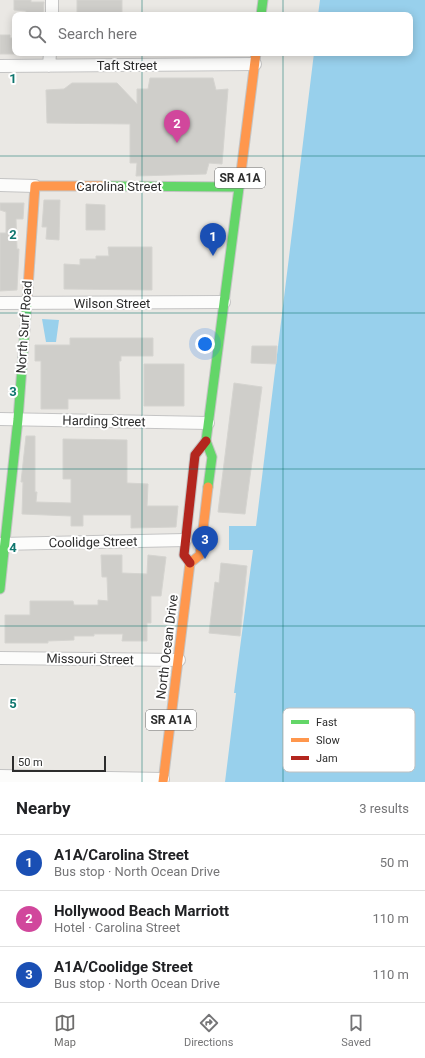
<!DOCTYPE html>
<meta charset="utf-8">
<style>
:root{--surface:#fff;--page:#f6f6f6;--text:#202124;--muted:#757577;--line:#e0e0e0;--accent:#6f6e6d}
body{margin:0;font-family:Roboto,sans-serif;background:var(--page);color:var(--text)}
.scale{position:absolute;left:12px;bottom:10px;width:94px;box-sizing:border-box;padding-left:4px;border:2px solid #2d2d2d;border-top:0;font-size:11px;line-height:14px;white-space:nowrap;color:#2d2d2d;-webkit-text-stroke:3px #fff;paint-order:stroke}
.you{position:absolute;left:205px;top:344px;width:14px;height:14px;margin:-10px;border:3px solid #fff;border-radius:50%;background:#1a73e8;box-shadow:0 0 0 6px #1a73e833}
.badge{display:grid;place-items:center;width:26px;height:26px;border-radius:50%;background:var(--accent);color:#fff;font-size:13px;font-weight:700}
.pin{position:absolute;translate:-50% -33px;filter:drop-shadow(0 1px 2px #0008)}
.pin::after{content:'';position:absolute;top:21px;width:14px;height:12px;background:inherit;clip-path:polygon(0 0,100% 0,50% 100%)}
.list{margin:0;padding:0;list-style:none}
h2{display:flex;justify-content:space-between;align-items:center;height:52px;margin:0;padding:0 16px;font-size:17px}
h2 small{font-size:13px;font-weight:400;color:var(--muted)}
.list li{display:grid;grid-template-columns:26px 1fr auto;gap:12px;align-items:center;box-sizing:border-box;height:56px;padding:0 16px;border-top:1px solid var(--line)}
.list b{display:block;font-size:15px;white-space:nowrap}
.list p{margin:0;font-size:13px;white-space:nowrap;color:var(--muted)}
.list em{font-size:13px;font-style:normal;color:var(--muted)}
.icon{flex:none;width:22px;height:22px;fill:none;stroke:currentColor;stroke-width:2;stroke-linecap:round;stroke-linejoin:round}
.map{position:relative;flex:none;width:425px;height:782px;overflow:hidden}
.search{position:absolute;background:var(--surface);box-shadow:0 2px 10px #0003;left:12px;right:12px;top:12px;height:44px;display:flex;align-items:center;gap:10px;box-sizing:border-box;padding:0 14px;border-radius:8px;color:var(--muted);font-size:15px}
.sheet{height:220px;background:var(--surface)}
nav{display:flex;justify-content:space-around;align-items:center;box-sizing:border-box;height:56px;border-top:1px solid var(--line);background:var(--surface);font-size:11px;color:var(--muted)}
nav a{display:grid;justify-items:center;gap:2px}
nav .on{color:var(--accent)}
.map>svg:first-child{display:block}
.water{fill:#98d0ec}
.building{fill:#cfceca;stroke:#d5d4d0}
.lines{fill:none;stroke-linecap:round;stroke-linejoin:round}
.street-casing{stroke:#c4c4c4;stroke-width:14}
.fast-casing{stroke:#c4c4c4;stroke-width:11}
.slow-casing{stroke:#c4c4c4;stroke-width:11}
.jam-casing{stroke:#c4c4c4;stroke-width:11}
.street{stroke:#fcfcfb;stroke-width:12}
.fast{stroke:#63d668;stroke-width:9}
.slow{stroke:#ff974d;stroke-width:9}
.jam{stroke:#b3261e;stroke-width:9}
.grid{fill:none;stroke:#0f766e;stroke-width:1;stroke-opacity:0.55}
.labels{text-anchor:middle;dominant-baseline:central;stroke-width:4;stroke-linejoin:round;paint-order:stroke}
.shield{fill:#fff;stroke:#6c6c6c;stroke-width:1}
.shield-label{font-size:12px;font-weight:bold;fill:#2d2d2d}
.street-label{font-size:13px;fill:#2d2d2d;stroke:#fff}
.key{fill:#fff;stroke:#c0c0c0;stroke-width:1}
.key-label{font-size:11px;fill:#2d2d2d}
.grid-label{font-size:13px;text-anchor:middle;font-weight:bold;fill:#0f766e;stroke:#fff;stroke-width:4;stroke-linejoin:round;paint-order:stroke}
</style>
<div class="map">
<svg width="425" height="782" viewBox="0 0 425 782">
<rect width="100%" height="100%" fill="#eae8e4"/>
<!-- water -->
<path class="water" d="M 320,0 L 425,0 L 425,782 L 225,782 L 236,693 L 234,693 L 253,550 L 229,550 L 229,526 L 256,526 L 314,53 L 410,53 L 410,15 L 318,15 Z
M 42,319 L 59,320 L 56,342 L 46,342 Z"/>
<!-- building -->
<path class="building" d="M 14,0 L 31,0 L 31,2 L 44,2 L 43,15 L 26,15 L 26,11 L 14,10 Z
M 77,0 L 122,0 L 122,15 L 77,15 Z
M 0,35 L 10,35 L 10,38 L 15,38 L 15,54 L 0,54 Z
M 150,78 L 213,78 L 216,90 L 228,89 L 222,164 L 209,163 L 206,174 L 136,176 L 137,163 L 130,163 L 130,124 L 47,123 L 46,90 L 64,89 L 72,83 L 117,83 L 137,104 L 137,89 L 148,89 Z
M 44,200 L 60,200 L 59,240 L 46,239 L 47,227 L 42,227 Z
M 0,203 L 24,203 L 23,219 L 16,219 L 17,249 L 19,249 L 17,290 L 0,291 L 0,233 L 6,233 L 6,212 L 0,210 Z
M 86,204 L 105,205 L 105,230 L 86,230 Z
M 108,247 L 152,247 L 152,290 L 64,289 L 64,264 L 80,265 L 80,259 L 96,259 L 96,256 L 109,256 Z
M 70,338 L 153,338 L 153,356 L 121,356 L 121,361 L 119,361 L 120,399 L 68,399 L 68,409 L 41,409 L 41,361 L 35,361 L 35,345 L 70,345 Z
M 252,346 L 277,346 L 276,364 L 251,363 Z
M 144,364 L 184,364 L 184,406 L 144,406 Z
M 234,383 L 262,387 L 245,514 L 218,512 Z
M 26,436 L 35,436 L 35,492 L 37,492 L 36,502 L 71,503 L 71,479 L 63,479 L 63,439 L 127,440 L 127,483 L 148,484 L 147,506 L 178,506 L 176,527 L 131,528 L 131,515 L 83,515 L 83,526 L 71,526 L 71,516 L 22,514 L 23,482 L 21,482 Z
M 101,555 L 122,555 L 122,573 L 147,574 L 148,555 L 166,557 L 161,596 L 151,596 L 151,623 L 147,623 L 147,641 L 122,641 L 123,634 L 94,634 L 94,636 L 74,636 L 74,640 L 48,641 L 48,643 L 5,643 L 5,615 L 30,615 L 30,601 L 73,601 L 74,605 L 98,605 L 98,600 L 108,601 L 107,577 L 102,577 Z
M 221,563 L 247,566 L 240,636 L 209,633 L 215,582 L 219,583 Z"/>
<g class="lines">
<!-- street casing -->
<g class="street-casing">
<path id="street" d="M 52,15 L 52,0
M 0,66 L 255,64
M 49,66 L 50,53
M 0,185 L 35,186
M 0,303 L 224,302
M 0,419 L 208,423
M 0,544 L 185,540
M 0,658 L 179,660
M 0,776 L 163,779"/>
</g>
<!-- fast casing -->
<g class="fast-casing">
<path id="fast" d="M 261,15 L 263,0
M 103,186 L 239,187
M 208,487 L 212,457 L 206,441 L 240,180
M 0,589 L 18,419 L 27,302"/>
</g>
<!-- slow casing -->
<g class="slow-casing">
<path id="slow" d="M 240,180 L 256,53
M 27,302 L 35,186 L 103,186
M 163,782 L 190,563 L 200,555 L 208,487"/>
</g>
<!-- jam casing -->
<g class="jam-casing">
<path id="jam" d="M 190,563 L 184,555 L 195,455 L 206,441"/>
</g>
<!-- street -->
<use href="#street" class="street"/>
<!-- fast -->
<use href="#fast" class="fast"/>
<!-- slow -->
<use href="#slow" class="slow"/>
<!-- jam -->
<use href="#jam" class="jam"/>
</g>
<!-- grid -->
<path class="grid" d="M 142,0 L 142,15M 283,0 L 283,15M 142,53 L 142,782M 283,53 L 283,782M 0,156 L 425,156M 0,313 L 425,313M 0,469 L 425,469M 0,626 L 425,626"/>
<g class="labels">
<!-- shield labels -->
<g class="shield">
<rect x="215" y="168" width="50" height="20" rx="3"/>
<rect x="146" y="710" width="50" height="20" rx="3"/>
</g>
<g class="shield-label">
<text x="240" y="178">SR A1A</text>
<text x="171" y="720">SR A1A</text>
</g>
<!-- street labels -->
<g class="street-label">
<text x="127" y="65">Taft Street</text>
<text x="119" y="186">Carolina Street</text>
<text x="112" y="303">Wilson Street</text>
<text transform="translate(24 327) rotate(-86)">North Surf Road</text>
<text transform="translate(104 421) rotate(1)">Harding Street</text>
<text transform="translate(93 542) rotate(-1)">Coolidge Street</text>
<text transform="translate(167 647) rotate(-83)">North Ocean Drive</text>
<text transform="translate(90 659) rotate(1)">Missouri Street</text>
</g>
</g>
<!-- legend -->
<rect x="283" y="708" width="132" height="64" rx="6" class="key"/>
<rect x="291" y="720" width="18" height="4" fill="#63d668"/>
<rect x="291" y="738" width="18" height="4" fill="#ff974d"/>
<rect x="291" y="756" width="18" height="4" fill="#b3261e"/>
<g class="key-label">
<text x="316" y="726">Fast</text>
<text x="316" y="744">Slow</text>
<text x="316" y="762">Jam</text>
</g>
<g class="grid-label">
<text x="13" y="83">1</text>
<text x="13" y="239">2</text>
<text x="13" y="396">3</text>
<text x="13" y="552">4</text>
<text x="13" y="708">5</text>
</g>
</svg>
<div class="scale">50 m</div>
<div class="you"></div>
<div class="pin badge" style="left:213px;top:256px;background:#1a4fb4">1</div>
<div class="pin badge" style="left:177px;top:143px;background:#d1479c">2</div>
<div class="pin badge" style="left:205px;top:559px;background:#1a4fb4">3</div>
<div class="search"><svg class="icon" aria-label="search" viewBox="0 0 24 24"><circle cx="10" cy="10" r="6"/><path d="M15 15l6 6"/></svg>Search here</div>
</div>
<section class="sheet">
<h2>Nearby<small>3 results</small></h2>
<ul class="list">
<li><span class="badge" style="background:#1a4fb4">1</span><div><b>A1A/Carolina Street</b><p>Bus stop · North Ocean Drive</p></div><em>50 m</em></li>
<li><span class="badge" style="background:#d1479c">2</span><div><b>Hollywood Beach Marriott</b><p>Hotel · Carolina Street</p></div><em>110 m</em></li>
<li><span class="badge" style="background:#1a4fb4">3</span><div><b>A1A/Coolidge Street</b><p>Bus stop · North Ocean Drive</p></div><em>110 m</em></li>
</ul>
</section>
<nav>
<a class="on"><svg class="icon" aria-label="map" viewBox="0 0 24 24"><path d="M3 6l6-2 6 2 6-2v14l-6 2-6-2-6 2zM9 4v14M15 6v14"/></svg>Map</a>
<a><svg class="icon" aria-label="directions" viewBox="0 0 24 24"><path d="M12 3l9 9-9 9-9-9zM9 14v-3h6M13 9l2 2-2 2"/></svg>Directions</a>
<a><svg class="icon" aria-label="saved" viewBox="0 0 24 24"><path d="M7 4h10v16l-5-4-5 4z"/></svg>Saved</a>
</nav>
